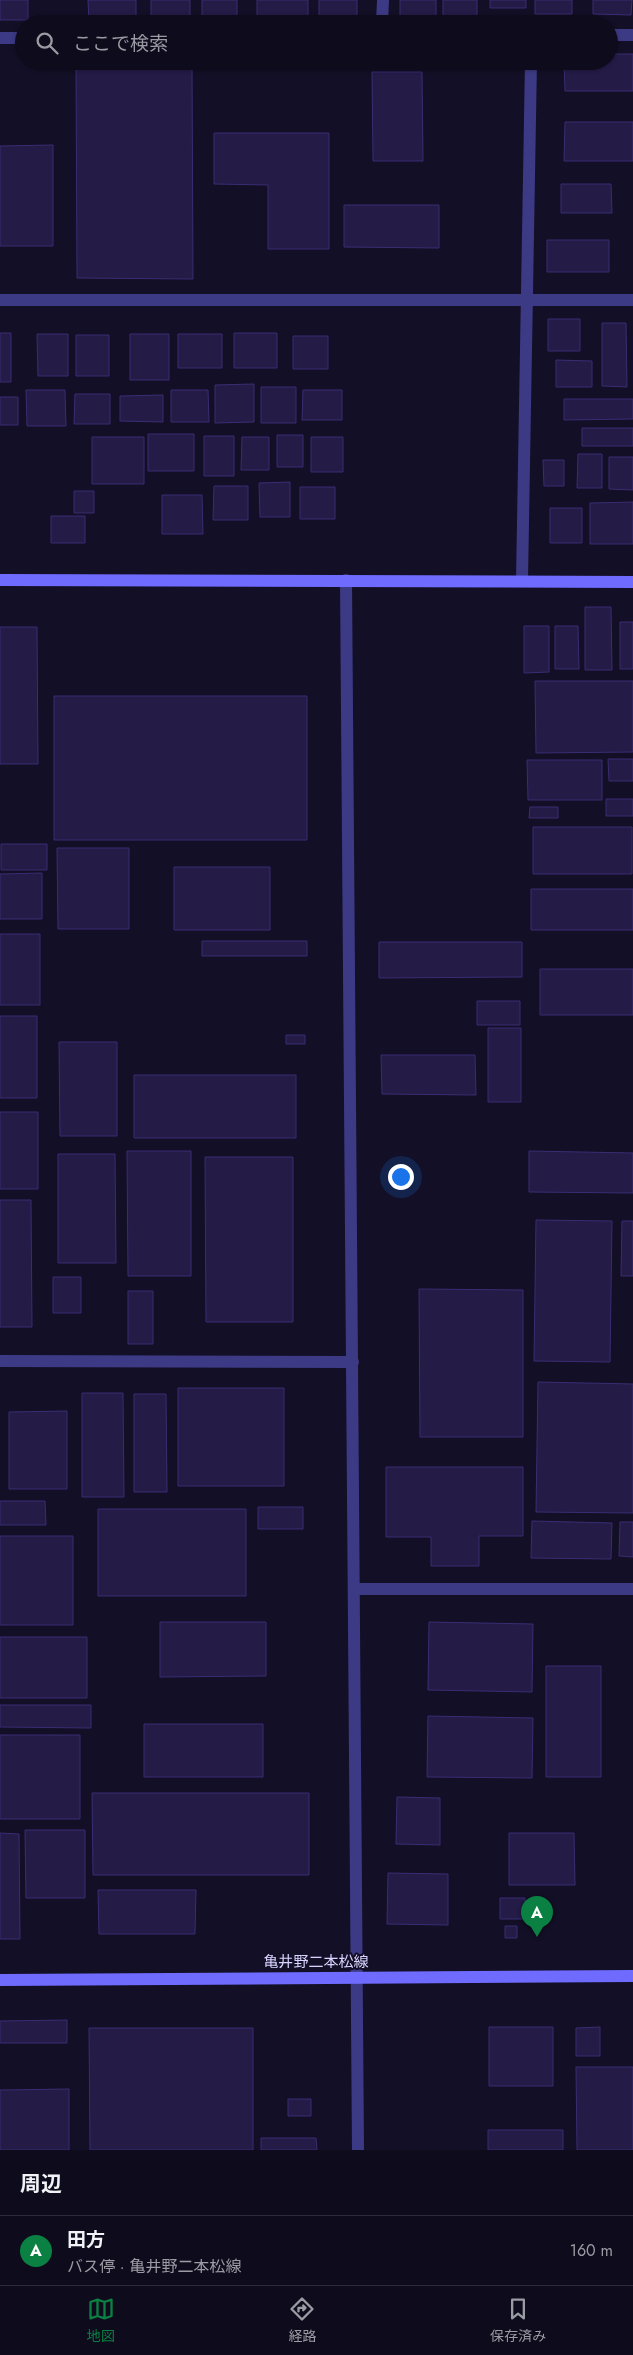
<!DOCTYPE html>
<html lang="ja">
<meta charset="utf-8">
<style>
:root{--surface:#0e0b1c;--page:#1c1929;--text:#f1f3f6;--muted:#9b9ba3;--line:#2e2b3b;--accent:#0b8043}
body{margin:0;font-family:Jost,"Noto Sans JP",sans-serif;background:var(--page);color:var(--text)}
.you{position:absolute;left:400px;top:1176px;width:18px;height:18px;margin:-12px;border:4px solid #fff;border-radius:50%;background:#1a73e8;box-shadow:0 0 0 8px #1a73e833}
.badge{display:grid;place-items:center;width:32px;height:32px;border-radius:50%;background:var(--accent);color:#fff;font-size:16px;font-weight:700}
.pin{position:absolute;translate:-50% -41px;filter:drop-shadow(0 1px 2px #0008)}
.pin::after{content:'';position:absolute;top:26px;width:18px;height:15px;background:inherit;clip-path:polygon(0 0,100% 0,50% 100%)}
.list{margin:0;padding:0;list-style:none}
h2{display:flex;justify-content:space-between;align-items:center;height:65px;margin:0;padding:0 20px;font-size:21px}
h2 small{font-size:16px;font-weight:400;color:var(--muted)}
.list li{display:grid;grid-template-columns:32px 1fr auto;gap:15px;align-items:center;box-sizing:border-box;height:70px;padding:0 20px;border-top:1px solid var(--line)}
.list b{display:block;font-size:19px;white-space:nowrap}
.list p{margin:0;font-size:16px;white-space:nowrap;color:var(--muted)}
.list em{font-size:16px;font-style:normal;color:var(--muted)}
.icon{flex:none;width:28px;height:28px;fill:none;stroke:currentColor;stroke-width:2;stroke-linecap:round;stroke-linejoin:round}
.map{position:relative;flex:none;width:633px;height:2150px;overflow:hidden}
.search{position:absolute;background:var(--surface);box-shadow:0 1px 4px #0004;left:15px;right:15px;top:15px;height:55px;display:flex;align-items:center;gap:12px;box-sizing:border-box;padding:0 18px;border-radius:28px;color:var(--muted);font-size:19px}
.sheet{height:135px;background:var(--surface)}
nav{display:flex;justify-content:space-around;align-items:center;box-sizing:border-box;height:70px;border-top:1px solid var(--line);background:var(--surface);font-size:14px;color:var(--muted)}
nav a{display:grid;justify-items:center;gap:2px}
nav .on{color:var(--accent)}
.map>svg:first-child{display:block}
.building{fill:#241b47;stroke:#3b2d73}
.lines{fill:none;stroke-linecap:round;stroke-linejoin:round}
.street{stroke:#3d3a85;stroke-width:12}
.secondary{stroke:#6f6bff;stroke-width:12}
.labels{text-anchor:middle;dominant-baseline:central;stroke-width:4;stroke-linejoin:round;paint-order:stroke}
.street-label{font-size:15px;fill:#d9d4ff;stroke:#130f26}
</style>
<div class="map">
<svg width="633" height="2150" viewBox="0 0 633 2150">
<rect width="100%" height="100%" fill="#130f26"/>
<!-- building -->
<path class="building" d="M 0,0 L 28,0 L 28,20 L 0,20 Z
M 88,0 L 136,0 L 136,21 L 89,21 Z
M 151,0 L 190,0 L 190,24 L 151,24 Z
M 202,0 L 237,0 L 237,19 L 202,18 Z
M 257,0 L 308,0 L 308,22 L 257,22 Z
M 319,0 L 357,0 L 357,16 L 319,16 Z
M 400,0 L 436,0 L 436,20 L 400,20 Z
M 443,0 L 477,0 L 477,17 L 443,17 Z
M 490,0 L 526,0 L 526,8 L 490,8 Z
M 535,0 L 572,0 L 572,14 L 535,14 Z
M 593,0 L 632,0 L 631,15 L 593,14 Z
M 609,54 L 633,54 L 633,91 L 565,91 L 564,61 L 609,61 Z
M 76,64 L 192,64 L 193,279 L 77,278 Z
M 372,72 L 422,72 L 423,161 L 373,161 Z
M 565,122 L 633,122 L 633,161 L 564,161 Z
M 214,133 L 329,133 L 329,249 L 268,249 L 268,185 L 214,184 Z
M 53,145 L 53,246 L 0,246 L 0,146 Z
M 561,184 L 611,184 L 612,213 L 561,213 Z
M 344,205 L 439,205 L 439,248 L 344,247 Z
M 547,240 L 609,240 L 609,272 L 547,272 Z
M 548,319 L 580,319 L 580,351 L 548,351 Z
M 602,323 L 626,323 L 627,387 L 602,386 Z
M 0,333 L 11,333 L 11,382 L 0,382 Z
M 234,333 L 277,333 L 277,368 L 234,368 Z
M 37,334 L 68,334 L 68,376 L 38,376 Z
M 130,334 L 169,334 L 169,380 L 130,380 Z
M 178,334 L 222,334 L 222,368 L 178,368 Z
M 76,335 L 109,335 L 109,376 L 76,376 Z
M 293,336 L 328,336 L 328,369 L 293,369 Z
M 556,360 L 592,361 L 592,387 L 556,387 Z
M 254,384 L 254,422 L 215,423 L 215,385 Z
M 261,387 L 296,387 L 296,423 L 261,423 Z
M 26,390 L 65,390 L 66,426 L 27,426 Z
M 171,390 L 208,390 L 209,422 L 171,422 Z
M 303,390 L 342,390 L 342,420 L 302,420 Z
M 75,394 L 110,394 L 110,424 L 74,424 Z
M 163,395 L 163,422 L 120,421 L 120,396 Z
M 0,397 L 18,397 L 18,425 L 0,425 Z
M 564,399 L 633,399 L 633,419 L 564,420 Z
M 582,428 L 633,428 L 633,446 L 582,446 Z
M 148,434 L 194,434 L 194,471 L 148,471 Z
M 277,435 L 303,435 L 303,467 L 277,467 Z
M 204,436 L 234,436 L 234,476 L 204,476 Z
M 92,437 L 144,437 L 144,484 L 92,484 Z
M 242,437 L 269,437 L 269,470 L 241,470 Z
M 311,437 L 343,437 L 343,472 L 311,472 Z
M 578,454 L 602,454 L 602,488 L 577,488 Z
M 609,457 L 633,457 L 633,490 L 609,489 Z
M 543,460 L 564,460 L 564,486 L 544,486 Z
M 290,482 L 290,517 L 260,517 L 259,483 Z
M 214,486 L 248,486 L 248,520 L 213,520 Z
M 300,487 L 335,487 L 335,519 L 300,519 Z
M 74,491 L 94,491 L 94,513 L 74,513 Z
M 162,495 L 202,495 L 203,534 L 162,534 Z
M 633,502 L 633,544 L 590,544 L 590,503 Z
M 550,508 L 582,508 L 582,543 L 550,543 Z
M 51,516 L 85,516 L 85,543 L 51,543 Z
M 585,607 L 611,607 L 612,670 L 585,670 Z
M 620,622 L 633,622 L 633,669 L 620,669 Z
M 524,626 L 549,626 L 549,672 L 524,673 Z
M 555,626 L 578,626 L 579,669 L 555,669 Z
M 0,627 L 37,627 L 38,764 L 0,764 Z
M 535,681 L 633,681 L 633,752 L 536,753 Z
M 54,696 L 307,696 L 307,840 L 54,840 Z
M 608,759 L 633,759 L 633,781 L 609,781 Z
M 527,760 L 602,760 L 602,800 L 528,800 Z
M 606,799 L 633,799 L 633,816 L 606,816 Z
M 530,807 L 558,807 L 558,818 L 529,818 Z
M 533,827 L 632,827 L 632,874 L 533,874 Z
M 1,844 L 47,844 L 47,870 L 1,870 Z
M 57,848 L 129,848 L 129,929 L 58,929 Z
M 174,867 L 270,867 L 270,930 L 174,930 Z
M 42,873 L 42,919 L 0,919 L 0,874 Z
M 531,889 L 633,889 L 633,930 L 531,930 Z
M 0,934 L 40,934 L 40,1005 L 0,1005 Z
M 202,941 L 307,941 L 307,956 L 202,956 Z
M 379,942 L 522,942 L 522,977 L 379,978 Z
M 540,969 L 633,969 L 633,1015 L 540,1015 Z
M 477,1001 L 520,1001 L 520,1025 L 477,1025 Z
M 0,1016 L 37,1016 L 37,1098 L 0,1098 Z
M 488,1028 L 521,1028 L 521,1102 L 488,1102 Z
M 286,1035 L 305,1035 L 305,1044 L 286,1044 Z
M 59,1042 L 117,1042 L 117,1136 L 60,1136 Z
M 381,1055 L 475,1055 L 476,1095 L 382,1094 Z
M 134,1075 L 296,1075 L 296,1138 L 134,1138 Z
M 0,1112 L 38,1112 L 38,1189 L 0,1189 Z
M 127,1151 L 191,1151 L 191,1276 L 128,1276 Z
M 529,1151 L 633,1153 L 633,1193 L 529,1192 Z
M 58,1154 L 115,1154 L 116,1263 L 58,1263 Z
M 205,1157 L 293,1157 L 293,1322 L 206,1322 Z
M 0,1200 L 31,1200 L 32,1327 L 0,1327 Z
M 536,1220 L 612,1221 L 610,1362 L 534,1361 Z
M 622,1221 L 633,1221 L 633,1276 L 621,1276 Z
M 53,1277 L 81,1277 L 81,1313 L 53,1313 Z
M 419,1289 L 523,1290 L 523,1437 L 420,1437 Z
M 128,1291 L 153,1291 L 153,1344 L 128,1344 Z
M 538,1382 L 633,1384 L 633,1513 L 536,1512 Z
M 178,1388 L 284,1388 L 284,1486 L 178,1486 Z
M 82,1393 L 123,1393 L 124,1497 L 82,1497 Z
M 134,1394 L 166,1394 L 167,1492 L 134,1492 Z
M 67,1411 L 67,1489 L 9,1489 L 9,1412 Z
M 386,1467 L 523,1467 L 523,1536 L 479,1536 L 479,1566 L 431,1566 L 431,1537 L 386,1537 Z
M 0,1501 L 45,1501 L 46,1525 L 0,1525 Z
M 258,1507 L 303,1507 L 303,1529 L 258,1529 Z
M 98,1509 L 246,1509 L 246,1596 L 98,1596 Z
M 532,1521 L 612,1523 L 611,1559 L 531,1558 Z
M 620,1522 L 633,1522 L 633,1557 L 619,1556 Z
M 0,1536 L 73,1536 L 73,1625 L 0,1625 Z
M 160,1622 L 266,1622 L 266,1676 L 160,1677 Z
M 429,1622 L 533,1624 L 532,1692 L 428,1690 Z
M 0,1637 L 87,1637 L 87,1698 L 0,1698 Z
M 546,1666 L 601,1666 L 601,1777 L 546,1777 Z
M 0,1705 L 91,1705 L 91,1728 L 0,1727 Z
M 428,1716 L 533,1718 L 532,1778 L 427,1777 Z
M 144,1724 L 263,1724 L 263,1777 L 144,1777 Z
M 0,1735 L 80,1735 L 80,1819 L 0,1819 Z
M 92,1793 L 309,1793 L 309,1875 L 93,1875 Z
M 397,1797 L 440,1798 L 440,1845 L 396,1844 Z
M 25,1830 L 85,1830 L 85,1898 L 26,1898 Z
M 0,1833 L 19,1834 L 20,1939 L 0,1939 Z
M 509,1833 L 574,1833 L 575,1885 L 509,1885 Z
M 388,1873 L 448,1874 L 448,1925 L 387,1924 Z
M 98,1890 L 196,1890 L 195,1934 L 99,1934 Z
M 500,1898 L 525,1898 L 525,1919 L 500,1919 Z
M 505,1926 L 517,1926 L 517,1938 L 505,1938 Z
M 67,2020 L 67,2043 L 0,2043 L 0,2021 Z
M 489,2027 L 553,2027 L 553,2086 L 489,2086 Z
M 600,2027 L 600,2056 L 576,2056 L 576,2028 Z
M 89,2028 L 253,2028 L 253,2150 L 90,2150 Z
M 576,2067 L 633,2067 L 633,2150 L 577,2150 Z
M 69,2089 L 69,2150 L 0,2150 L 0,2090 Z
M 288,2099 L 311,2099 L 311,2116 L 288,2116 Z
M 488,2130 L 563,2130 L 563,2150 L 488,2150 Z
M 261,2138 L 316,2138 L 317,2150 L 261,2150 Z"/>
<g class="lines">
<!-- street -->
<path class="street" d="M 382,24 L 383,0
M 609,35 L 633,35
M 0,38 L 24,38
M 0,300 L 633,300
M 346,580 L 358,2150
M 522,580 L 531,61
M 0,1361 L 353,1362
M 354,1589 L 633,1589"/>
<!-- secondary -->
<path class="secondary" d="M 0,580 L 633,582
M 0,1980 L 633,1976"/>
</g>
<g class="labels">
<!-- street labels -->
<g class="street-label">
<text x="316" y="1962">亀井野二本松線</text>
</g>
</g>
</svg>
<div class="you"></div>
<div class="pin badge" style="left:537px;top:1937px">A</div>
<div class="search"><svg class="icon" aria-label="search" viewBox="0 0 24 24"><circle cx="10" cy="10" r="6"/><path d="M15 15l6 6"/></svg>ここで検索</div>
</div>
<section class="sheet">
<h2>周辺<small></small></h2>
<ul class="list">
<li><span class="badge">A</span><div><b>田方</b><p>バス停 · 亀井野二本松線</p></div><em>160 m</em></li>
</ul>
</section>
<nav>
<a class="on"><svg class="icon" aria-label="map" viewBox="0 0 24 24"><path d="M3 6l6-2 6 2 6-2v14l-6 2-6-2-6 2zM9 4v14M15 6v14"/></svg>地図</a>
<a><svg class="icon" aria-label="directions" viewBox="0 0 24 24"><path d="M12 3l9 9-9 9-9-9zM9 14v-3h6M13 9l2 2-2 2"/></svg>経路</a>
<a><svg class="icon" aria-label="saved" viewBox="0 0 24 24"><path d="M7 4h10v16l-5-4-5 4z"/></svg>保存済み</a>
</nav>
